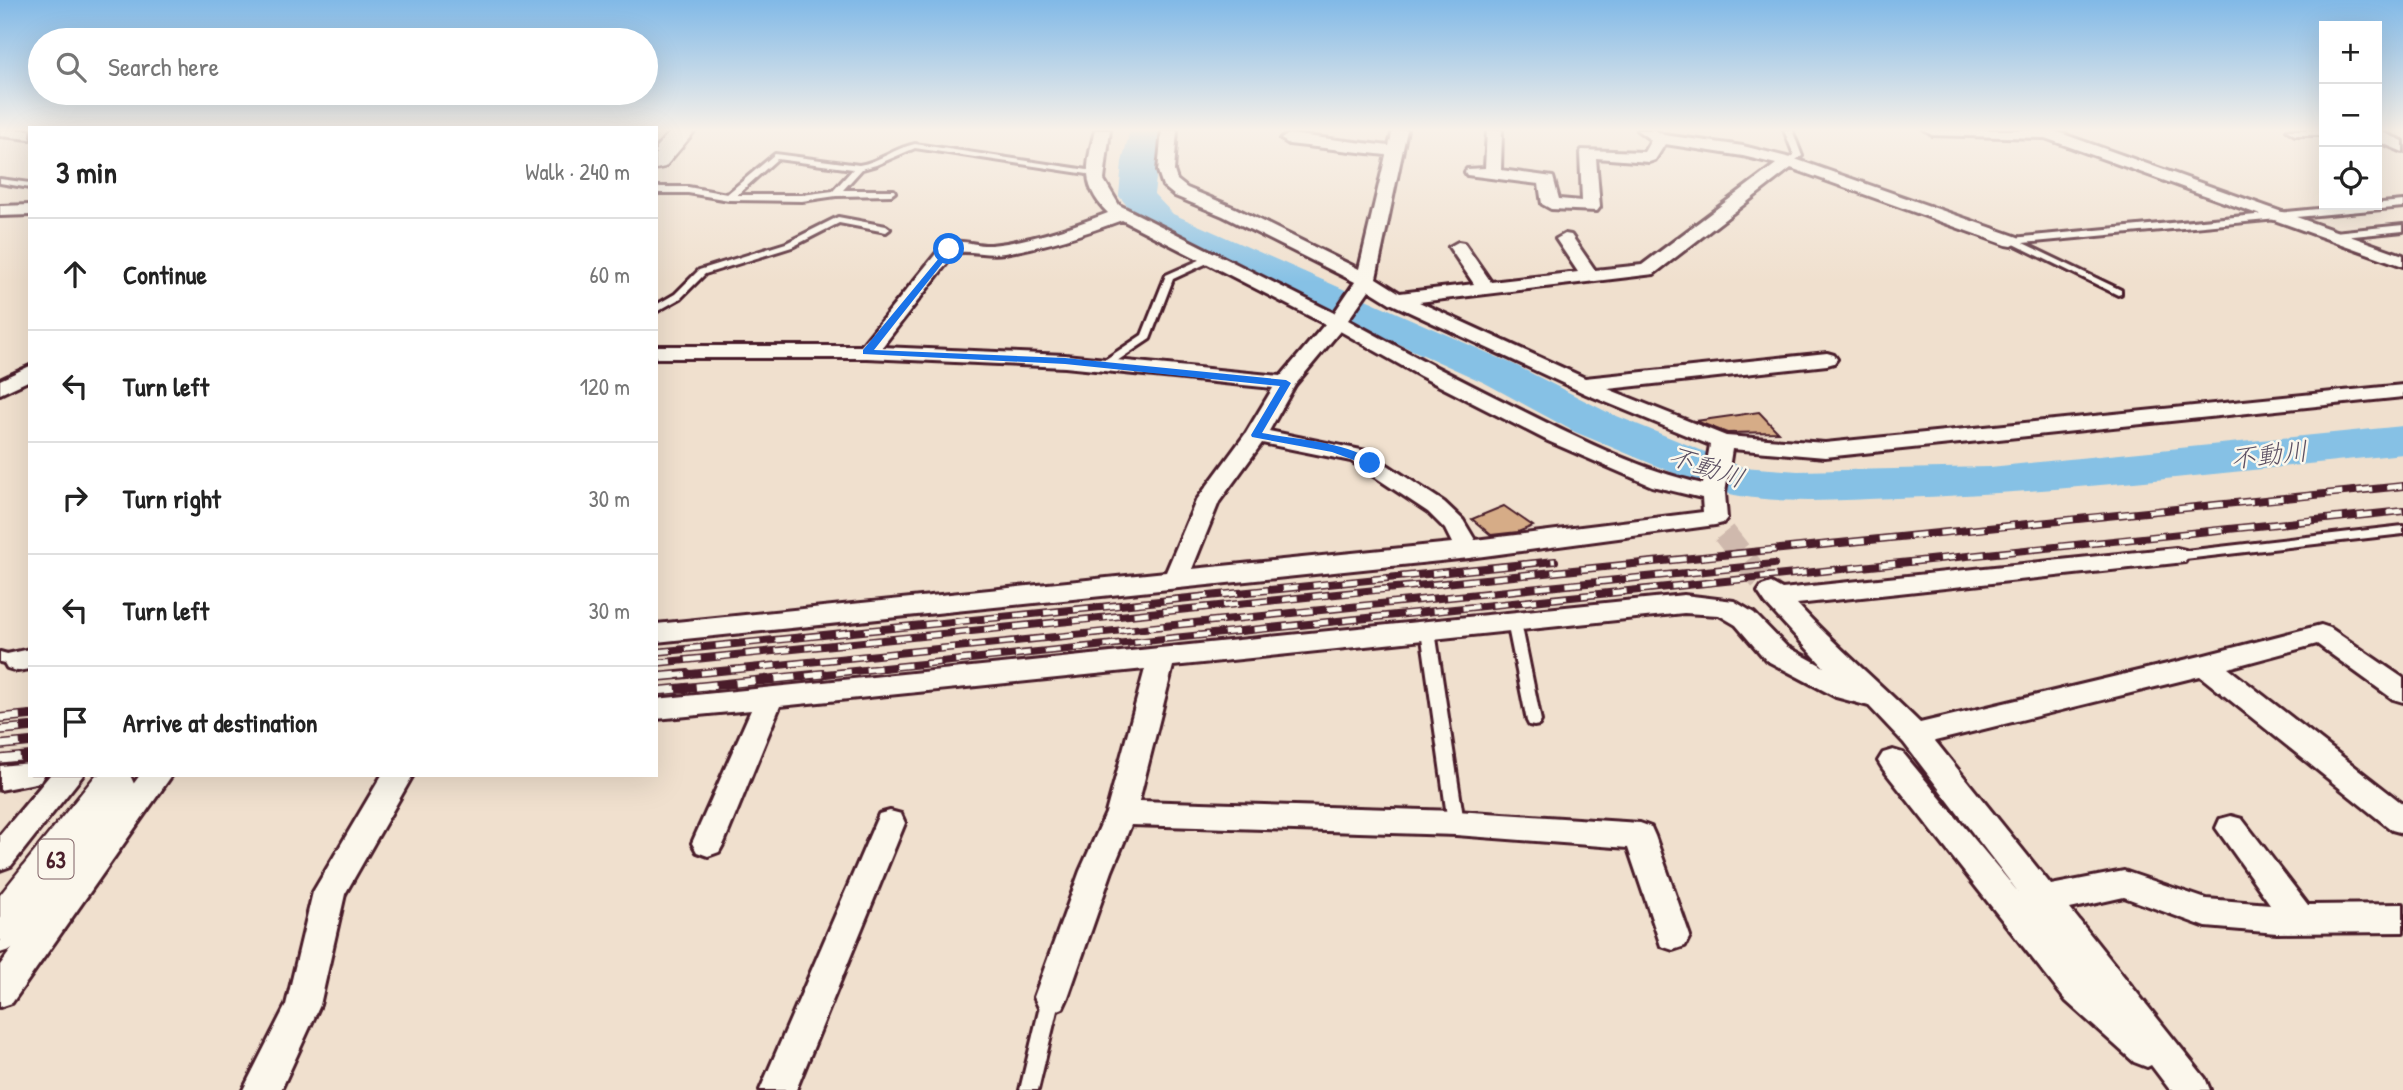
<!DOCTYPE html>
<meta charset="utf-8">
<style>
:root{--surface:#fff;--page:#f2f2f2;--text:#222;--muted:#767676;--line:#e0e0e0}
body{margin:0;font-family:"Patrick Hand","Klee One",sans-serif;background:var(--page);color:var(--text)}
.controls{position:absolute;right:21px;top:21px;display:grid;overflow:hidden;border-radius:0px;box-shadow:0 7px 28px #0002}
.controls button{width:63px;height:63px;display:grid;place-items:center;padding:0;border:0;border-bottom:2px solid var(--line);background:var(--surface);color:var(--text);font:35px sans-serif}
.stop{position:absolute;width:21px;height:21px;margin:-16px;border:5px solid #1a73e8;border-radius:50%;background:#fff}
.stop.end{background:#1a73e8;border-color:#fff;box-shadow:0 2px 7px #0008}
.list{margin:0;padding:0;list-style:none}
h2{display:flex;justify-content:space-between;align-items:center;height:91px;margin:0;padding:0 28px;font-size:30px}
h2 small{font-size:23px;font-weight:400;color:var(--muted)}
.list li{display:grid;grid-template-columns:46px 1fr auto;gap:21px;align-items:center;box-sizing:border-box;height:112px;padding:0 28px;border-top:2px solid var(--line)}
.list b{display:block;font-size:26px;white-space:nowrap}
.list em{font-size:23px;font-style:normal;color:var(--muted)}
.icon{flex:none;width:38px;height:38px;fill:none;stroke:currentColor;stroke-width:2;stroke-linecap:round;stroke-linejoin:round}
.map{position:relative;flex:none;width:2403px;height:1090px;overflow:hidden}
.search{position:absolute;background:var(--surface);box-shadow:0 7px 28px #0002;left:28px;top:28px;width:630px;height:77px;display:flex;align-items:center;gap:18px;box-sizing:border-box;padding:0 24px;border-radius:38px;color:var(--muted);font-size:26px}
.panel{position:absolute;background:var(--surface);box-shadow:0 7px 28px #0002;left:28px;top:126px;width:630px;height:651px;border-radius:0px}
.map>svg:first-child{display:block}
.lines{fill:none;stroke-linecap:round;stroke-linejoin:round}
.river{fill:#86c1e5;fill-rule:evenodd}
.building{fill:#d6ac87;stroke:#4a1f2b;stroke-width:2}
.street-tunnel{stroke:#cfb9ad;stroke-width:24;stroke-dasharray:24 12;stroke-linecap:butt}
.lane-casing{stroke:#4a1f2b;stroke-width:6}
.street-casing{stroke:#4a1f2b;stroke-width:6}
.primary-casing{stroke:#4a1f2b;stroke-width:5}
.lane{fill:#fbf7ec;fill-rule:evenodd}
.street{fill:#fbf7ec;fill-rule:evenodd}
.primary{fill:#fbf7ec;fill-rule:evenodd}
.rail-far1-casing{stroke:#4a1f2b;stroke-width:8}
.rail-casing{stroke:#4a1f2b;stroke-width:10}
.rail-far1{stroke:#fbf7ec;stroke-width:5;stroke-dasharray:15;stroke-linecap:butt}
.rail{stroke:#fbf7ec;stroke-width:7;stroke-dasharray:20;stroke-linecap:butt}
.route{fill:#1a73e8}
.labels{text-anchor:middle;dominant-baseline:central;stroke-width:5;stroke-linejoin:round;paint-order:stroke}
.shield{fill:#fbf7ec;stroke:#7f6065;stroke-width:2}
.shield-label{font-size:23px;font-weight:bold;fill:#4a1f2b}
.water-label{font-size:26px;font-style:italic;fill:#5c5063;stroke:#fbf7ec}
</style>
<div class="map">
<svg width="2403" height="1090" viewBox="0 0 2403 1090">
<rect width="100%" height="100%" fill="#f0e0ce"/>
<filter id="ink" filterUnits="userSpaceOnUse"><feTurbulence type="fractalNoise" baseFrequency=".0143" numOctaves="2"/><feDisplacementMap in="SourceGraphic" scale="14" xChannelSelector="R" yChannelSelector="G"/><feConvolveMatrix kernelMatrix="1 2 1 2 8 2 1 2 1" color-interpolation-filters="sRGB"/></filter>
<g filter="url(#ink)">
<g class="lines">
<!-- river -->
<path class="river" d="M 1130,130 L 1162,130 L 1154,194 L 1173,214 L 1515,365 L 1607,412 L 1742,467 L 1798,471 L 1990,467 L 2403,426 L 2403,454 C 2235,471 2066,493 1896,498 C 1837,500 1775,506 1717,491 L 1575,432 L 1485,383 L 1147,230 L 1119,196 L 1122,162 Z"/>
</g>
<!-- building -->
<path class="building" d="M 1759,412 L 1778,432 L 1727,433 L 1696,421 Z
M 1504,506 L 1533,526 L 1518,532 L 1491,535 L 1472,519 Z"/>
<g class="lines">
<!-- street-tunnel -->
<path class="street-tunnel" d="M 1724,533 L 1771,592"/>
<!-- lane casing -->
<g class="lane-casing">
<path id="lane" d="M 1784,130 L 1792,130 L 1802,156 L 1789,164 L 1785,162 L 1794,155 Z
M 915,144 L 1094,171 L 1098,173 L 1094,175 L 915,148 L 876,165 L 862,169 L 843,190 L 894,190 L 895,192 L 891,195 L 836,196 L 802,201 L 729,200 L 688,193 L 656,193 L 656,187 L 688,187 L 727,194 L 775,154 L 859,165 C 879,162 895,148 915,144 ZM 777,159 L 853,169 L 833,191 L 802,195 L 737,195 Z
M 0,179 L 30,183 L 30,188 L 0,183 Z
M 2403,201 L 2403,207 L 2023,243 L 2121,290 L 2121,294 L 2118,295 L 2008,241 L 2012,238 Z
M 838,217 L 886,226 L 890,229 L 886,232 L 839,223 L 792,247 L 705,274 L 681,298 L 656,312 L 656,305 L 675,294 L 699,270 L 786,243 Z
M 2403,225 L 2403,231 L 2334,238 L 2330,235 L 2334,232 Z
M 1211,255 L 1216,258 L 1214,260 L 1173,279 L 1150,339 L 1108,367 L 1100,367 L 1100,363 L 1142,335 L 1166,275 Z
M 2403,526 L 2403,534 L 2176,560 L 2170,556 L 2176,552 Z
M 1514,618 L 1519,619 L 1521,622 L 1541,721 L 1539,725 L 1534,726 L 1529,725 L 1527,721 L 1507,622 L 1509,619 Z
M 1428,626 L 1433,628 L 1435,631 L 1464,823 L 1461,827 L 1456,829 L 1451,827 L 1448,823 L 1421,631 L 1423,628 Z
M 0,652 L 22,658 L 24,661 L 22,664 L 17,666 L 0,662 Z
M 1051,990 L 1057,992 L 1060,998 L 1038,1090 L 1020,1090 L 1042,998 L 1045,992 Z"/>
</g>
<!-- street casing -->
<g class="street-casing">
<path id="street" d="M 0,130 L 30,130 L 30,139 L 0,136 Z
M 1095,130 L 1110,130 L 1104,180 L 1119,205 L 1334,313 L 1355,282 L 1223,216 L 1175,196 L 1163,186 L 1158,171 L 1162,130 L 1177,130 L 1174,171 L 1177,180 L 1187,188 L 1235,208 L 1359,269 L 1386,155 L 1289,144 L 1281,139 L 1289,134 L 1389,146 L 1393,130 L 1407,130 L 1376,278 L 1400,293 L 1474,284 L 1449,247 L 1458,242 L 1464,243 L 1491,282 L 1578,272 L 1556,239 L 1565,234 L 1571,235 L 1595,270 L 1642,265 L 1776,164 L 1743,156 L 1665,144 L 1655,160 L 1649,162 L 1596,158 L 1600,207 L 1597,211 L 1551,209 L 1542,204 L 1539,184 L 1467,175 L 1465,172 L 1467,169 L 1485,168 L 1487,130 L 1502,130 L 1501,170 L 1553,177 L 1559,199 L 1582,201 L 1580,153 L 1582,150 L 1644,152 L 1651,140 L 1637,130 L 1655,130 L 1664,135 L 1743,146 L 1795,159 L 2018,237 L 2021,241 L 2012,246 L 2006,245 L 1791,168 L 1654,274 L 1419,302 L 1585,378 L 1827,353 L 1834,355 L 1837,359 L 1834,363 L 1827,365 L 1608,389 L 1726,436 L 1825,443 L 2403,385 L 2403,397 L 1825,457 L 1732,449 L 1725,493 L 1727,518 L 1723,523 L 1715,525 L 1469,558 L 656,642 L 656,624 L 1166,572 L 1196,501 L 1246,433 L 1273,388 L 1065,367 L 867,358 L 656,358 L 656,346 L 861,346 L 943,245 C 963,237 972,246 991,245 C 1031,241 1071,227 1108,213 C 1080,185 1087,165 1095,130 ZM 1122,220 L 1325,324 L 1281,376 L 1065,355 L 882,347 L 955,253 C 967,249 987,256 1004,253 C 1045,247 1084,234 1122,220 ZM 1369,290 L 1390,303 L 1586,394 L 1710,445 L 1703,484 C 1642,470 1585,442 1529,414 C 1468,384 1408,353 1348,320 ZM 1340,331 L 1420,376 L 1548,441 L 1652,486 L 1702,498 L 1703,512 L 1475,540 L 1463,520 L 1444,502 L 1366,451 L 1269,431 L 1295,385 ZM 1262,443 L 1351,461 L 1428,512 L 1445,529 L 1452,543 L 1192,569 L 1219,502 Z
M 1924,130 L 2052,130 L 2403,255 L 2403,266 L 2045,138 L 1932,135 Z
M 2287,130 L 2324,130 L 2324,135 L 2295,135 Z
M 2377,130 L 2403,141 L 2403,152 L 2377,141 Z
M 30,205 L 30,215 L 0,216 L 0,206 Z
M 30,366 L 30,380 L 0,394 L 0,380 Z
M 2176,548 L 2185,550 L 2188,556 L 2185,562 L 1797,604 C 1836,647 1879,682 1920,723 L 2205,655 L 2321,625 L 2330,628 L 2403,678 L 2403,702 L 2393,699 L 2317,644 L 2228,668 L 2403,804 L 2403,833 L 2392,830 L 2200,676 L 1935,741 L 2051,885 L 2124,871 L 2206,899 L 2270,904 L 2216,828 L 2220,819 L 2231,816 L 2242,819 L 2308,905 L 2403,904 L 2403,932 L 2277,933 L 2206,927 L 2124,897 L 2070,909 L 2205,1078 L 2210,1090 L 2170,1090 L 2151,1065 L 2147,1067 L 2134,1062 L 2066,1001 L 1883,769 L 1878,761 L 1883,753 L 1893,750 L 1903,753 L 2018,892 L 1904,743 L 1869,706 L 1836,697 L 1766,660 L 1736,625 L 1719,615 L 1684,613 L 1173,666 L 1139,801 L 1456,811 L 1640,823 L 1651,827 L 1655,836 L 1690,936 L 1685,946 L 1673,950 L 1661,946 L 1628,848 L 1456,835 L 1131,825 L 1112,871 L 1068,997 L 1063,1008 L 1051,1013 L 1039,1008 L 1034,997 L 1080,871 L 1106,813 L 1145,669 L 780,706 L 724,843 L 719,852 L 708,856 L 697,852 L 692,843 L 751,710 L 656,719 L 656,699 L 1684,595 L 1734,601 L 1754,613 L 1786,646 L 1824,667 L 1766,604 L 1758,592 L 1762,586 L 1771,583 L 1782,589 Z
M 30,649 L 30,669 L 17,671 L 7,668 L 3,661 L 7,654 Z
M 30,763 L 30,775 L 44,775 L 40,782 L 0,790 L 0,766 Z
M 50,775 L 83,775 L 11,866 L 0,870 L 0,835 Z
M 140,775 L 172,775 L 12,1003 L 0,1007 L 0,965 Z
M 382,775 L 413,775 L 345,894 L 320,1005 L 281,1090 L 243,1090 L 286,1005 L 313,892 Z
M 890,811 L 901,814 L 905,823 L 796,1090 L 760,1090 L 875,823 L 879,814 Z"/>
</g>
<!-- primary casing -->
<g class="primary-casing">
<path id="primary" d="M 672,130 L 696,130 L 665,167 L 656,169 L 656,147 Z
M 96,775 L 130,775 L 135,786 L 18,947 L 0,953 L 0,895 Z"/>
</g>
<!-- lane -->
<use href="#lane" class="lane"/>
<!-- street -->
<use href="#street" class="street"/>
<!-- primary -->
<use href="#primary" class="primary"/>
<!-- rail-far1 casing -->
<g class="rail-far1-casing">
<path id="rail-far1" d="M 656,652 L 1555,561
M 656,663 L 2403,486
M 671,676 L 1774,564
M 806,676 L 2403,511"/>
</g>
<!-- rail casing -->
<g class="rail-casing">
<path id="rail" d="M 656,677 L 688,674
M 656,691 L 823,674
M 0,718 L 30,715
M 0,730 L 30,727
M 0,745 L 30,742
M 0,759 L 30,756"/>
</g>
<!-- rail-far1 -->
<use href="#rail-far1" class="rail-far1"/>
<!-- rail -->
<use href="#rail" class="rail"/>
</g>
</g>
<!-- sky -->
<linearGradient id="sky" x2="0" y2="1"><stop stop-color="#81b9e7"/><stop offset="0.46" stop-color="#f8f1e9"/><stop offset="1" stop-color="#f8f1e9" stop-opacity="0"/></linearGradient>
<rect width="2403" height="282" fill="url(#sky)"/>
<!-- route -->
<path class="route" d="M 949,246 L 952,251 L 874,350 L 1065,358 L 1286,380 L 1291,383 L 1262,433 C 1293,439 1352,442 1375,463 L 1370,466 L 1332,452 L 1252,437 L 1251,435 L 1280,386 L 1065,364 L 863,354 L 863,350 Z"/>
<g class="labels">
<!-- shield labels -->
<rect class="shield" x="38.5" y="839.5" width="35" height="39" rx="5"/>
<g class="shield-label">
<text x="56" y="859">63</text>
</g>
<!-- water labels -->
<g class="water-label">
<text transform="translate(2269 454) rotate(-6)">不動川</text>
<text transform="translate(1707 466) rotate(19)">不動川</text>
</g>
</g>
</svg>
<div class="controls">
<button>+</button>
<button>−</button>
<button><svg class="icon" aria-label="locate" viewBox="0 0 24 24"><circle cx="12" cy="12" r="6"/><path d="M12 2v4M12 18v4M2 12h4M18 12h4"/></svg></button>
</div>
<div class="stop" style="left:949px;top:249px"></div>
<div class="stop end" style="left:1370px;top:463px"></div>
<div class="search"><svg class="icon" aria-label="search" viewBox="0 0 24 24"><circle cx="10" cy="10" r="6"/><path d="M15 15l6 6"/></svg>Search here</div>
<section class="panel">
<h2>3 min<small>Walk · 240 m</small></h2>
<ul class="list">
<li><svg class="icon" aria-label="ahead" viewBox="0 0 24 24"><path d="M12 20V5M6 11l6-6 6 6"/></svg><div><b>Continue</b></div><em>60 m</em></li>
<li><svg class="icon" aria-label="left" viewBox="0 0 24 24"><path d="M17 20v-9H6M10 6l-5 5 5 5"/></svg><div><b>Turn left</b></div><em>120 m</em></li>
<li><svg class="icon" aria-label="right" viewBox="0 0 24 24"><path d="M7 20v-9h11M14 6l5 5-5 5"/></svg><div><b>Turn right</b></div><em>30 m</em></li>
<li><svg class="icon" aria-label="left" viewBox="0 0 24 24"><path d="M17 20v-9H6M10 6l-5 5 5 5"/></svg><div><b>Turn left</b></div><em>30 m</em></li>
<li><svg class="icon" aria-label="arrive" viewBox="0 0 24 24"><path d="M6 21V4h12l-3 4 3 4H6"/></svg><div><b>Arrive at destination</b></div></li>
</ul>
</section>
</div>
